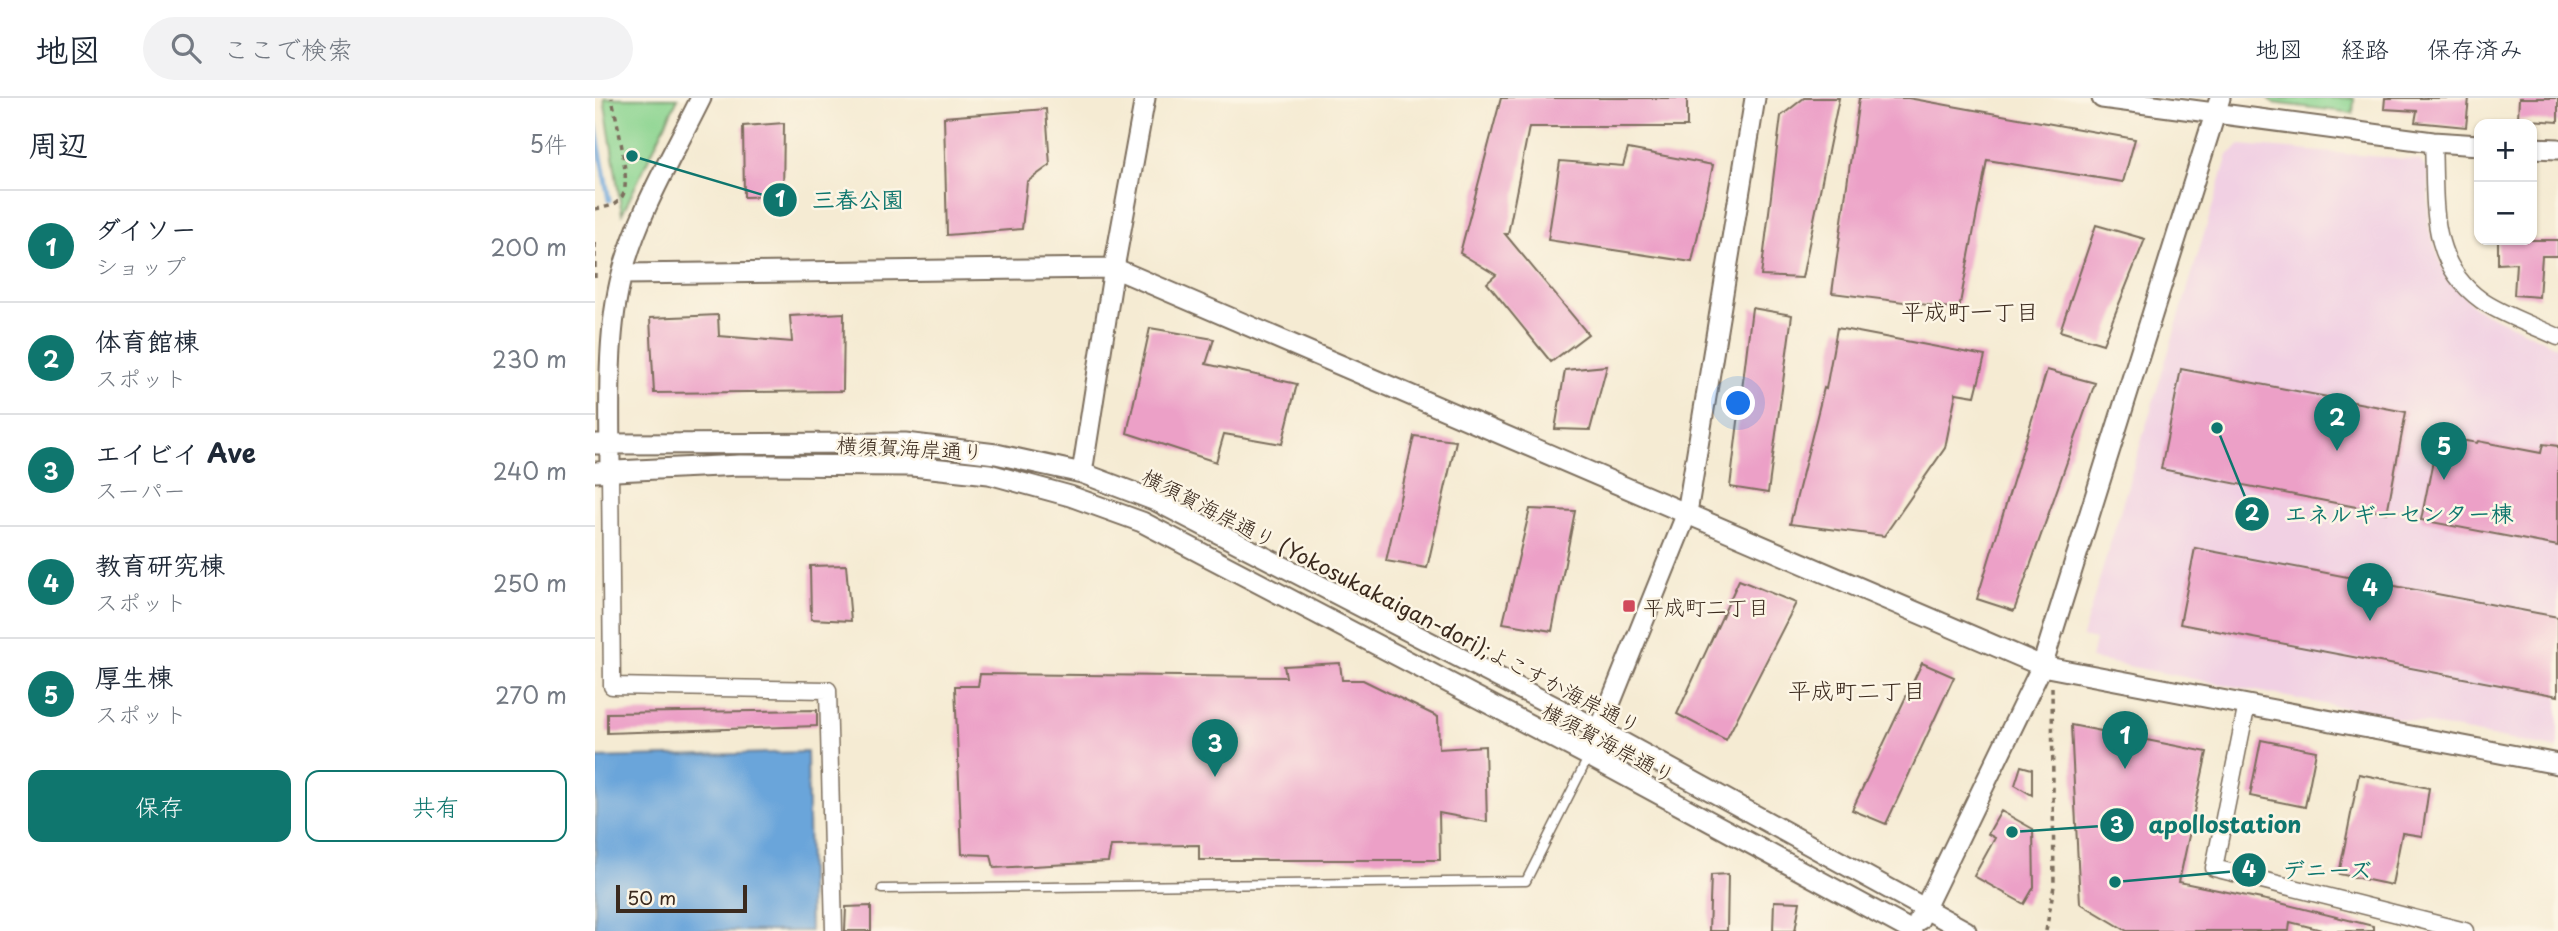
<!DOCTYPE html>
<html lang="ja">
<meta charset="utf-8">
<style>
:root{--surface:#fff;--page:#f2f2f3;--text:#1f2937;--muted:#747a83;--line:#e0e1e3;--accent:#0f766e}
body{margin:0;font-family:"Playpen Sans","Klee One",sans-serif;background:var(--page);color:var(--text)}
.controls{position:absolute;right:21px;top:21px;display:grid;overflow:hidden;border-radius:14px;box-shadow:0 2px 5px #0004}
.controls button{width:63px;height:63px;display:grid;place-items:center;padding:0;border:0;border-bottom:2px solid var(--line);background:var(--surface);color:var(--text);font:35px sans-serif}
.scale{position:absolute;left:21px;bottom:18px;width:131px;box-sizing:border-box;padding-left:7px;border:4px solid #3b2a1e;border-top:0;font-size:19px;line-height:24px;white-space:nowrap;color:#3b2a1e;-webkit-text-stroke:5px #fcf5e5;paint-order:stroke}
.you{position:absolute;left:1144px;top:306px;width:24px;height:24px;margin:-18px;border:5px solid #fff;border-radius:50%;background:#1a73e8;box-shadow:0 0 0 10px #1a73e833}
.badge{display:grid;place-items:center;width:46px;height:46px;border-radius:50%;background:var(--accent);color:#fff;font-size:23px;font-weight:700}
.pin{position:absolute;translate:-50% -58px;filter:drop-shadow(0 2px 4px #0008)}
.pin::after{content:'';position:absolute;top:37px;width:24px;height:21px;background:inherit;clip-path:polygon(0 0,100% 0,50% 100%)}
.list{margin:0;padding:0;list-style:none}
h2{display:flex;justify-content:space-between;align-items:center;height:91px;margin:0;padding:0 28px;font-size:30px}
h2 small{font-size:23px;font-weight:400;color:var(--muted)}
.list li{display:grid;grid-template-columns:46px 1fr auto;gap:21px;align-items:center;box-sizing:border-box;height:112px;padding:0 28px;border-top:2px solid var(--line)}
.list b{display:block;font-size:26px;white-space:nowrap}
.list p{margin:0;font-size:23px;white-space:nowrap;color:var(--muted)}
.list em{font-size:23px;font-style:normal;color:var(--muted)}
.actions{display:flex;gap:14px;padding:21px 28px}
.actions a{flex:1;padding:16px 0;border:2px solid var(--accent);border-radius:14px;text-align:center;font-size:24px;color:var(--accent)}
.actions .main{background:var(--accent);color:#fff}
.icon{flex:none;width:38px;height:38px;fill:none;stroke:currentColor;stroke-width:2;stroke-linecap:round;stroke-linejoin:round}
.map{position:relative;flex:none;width:1963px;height:833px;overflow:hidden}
header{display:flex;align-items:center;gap:42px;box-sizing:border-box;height:98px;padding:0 35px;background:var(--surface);border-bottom:2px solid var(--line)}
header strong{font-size:33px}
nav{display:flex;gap:38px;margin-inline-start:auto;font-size:24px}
.search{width:490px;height:63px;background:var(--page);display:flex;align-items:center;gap:18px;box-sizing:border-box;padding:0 24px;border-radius:38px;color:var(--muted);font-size:26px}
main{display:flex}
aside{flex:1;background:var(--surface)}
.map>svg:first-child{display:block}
.built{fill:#f1d0e3}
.green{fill:#8bd490;stroke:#637f57;stroke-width:2}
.water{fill:#6aa5da;stroke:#52687c;stroke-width:2}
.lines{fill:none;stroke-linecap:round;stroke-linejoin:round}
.stream{stroke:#6aa5da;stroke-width:5}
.building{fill:#eca0c7}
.service-casing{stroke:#7c6e5d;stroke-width:11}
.minor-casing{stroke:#7c6e5d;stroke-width:19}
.tertiary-casing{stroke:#7c6e5d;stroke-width:23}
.path{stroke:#7c6e5d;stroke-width:3.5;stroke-dasharray:5 5;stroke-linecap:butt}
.service{stroke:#fff;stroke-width:8}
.minor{stroke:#fff;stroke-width:16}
.tertiary{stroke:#fff;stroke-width:19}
.poi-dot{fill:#d1495b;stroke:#fcf5e5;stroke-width:2.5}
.labels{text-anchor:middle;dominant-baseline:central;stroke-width:5;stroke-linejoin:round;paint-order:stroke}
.street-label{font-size:21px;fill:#3b2a1e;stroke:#fcf5e5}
.poi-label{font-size:21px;fill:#3b2a1e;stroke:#fcf5e5;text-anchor:start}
.neighbourhood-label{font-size:23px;fill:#3b2a1e;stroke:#fcf5e5}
.leader{fill:none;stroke:#0f766e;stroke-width:2.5}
.callout-dot{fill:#0f766e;stroke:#fcf5e5;stroke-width:2.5}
.mark-label{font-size:21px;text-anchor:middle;font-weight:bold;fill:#fff}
.callout-label{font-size:23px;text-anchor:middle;font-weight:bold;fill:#0f766e;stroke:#fcf5e5;stroke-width:5;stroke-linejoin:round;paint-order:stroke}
</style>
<header>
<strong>地図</strong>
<div class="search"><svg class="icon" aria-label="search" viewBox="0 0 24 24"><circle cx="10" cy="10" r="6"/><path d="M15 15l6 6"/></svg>ここで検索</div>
<nav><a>地図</a><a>経路</a><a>保存済み</a></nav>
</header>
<main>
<aside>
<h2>周辺<small>5件</small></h2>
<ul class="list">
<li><span class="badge">1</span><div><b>ダイソー</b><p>ショップ</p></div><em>200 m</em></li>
<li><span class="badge">2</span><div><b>体育館棟</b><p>スポット</p></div><em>230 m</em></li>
<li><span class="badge">3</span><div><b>エイビイ Ave</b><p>スーパー</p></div><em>240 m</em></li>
<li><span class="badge">4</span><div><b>教育研究棟</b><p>スポット</p></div><em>250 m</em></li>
<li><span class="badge">5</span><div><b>厚生棟</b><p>スポット</p></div><em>270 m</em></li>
</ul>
<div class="actions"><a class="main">保存</a><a>共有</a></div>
</aside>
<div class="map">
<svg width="1963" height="833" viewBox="0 0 1963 833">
<rect width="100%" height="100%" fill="#fcf5e5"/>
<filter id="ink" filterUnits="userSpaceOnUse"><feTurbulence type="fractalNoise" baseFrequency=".0143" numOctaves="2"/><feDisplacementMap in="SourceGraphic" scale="14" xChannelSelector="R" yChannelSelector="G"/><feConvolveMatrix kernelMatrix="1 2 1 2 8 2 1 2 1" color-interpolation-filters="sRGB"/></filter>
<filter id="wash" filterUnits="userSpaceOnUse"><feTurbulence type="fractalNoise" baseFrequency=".00686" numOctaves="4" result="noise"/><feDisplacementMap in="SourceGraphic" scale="28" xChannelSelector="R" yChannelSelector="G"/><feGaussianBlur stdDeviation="1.57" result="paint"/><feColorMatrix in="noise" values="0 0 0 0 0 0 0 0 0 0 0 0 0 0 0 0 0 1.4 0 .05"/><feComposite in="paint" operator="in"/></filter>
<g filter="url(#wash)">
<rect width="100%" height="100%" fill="#f5ebd3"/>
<!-- built -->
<path class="built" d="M 1645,47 L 1824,62 L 1833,72 L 1834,131 L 1850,176 L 1880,210 L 1963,249 L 1963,651 L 1496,561 L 1500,542 L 1487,539 L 1633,57 Z"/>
<!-- green -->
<path class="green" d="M 9,0 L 83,0 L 27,116 Z
M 1673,0 L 1759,0 L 1758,15 L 1678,5 Z"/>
<!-- water -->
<path class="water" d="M 212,654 L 215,833 L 0,833 L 1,660 Z"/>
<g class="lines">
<!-- stream -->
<path class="stream" d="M 0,26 L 14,102"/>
</g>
<g id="blocks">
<!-- building -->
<path class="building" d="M 906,0 L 1092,0 L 1092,29 L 934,29 L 913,136 L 910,136 L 993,236 L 956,264 L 892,185 L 901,177 L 865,155 Z
M 1209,0 L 1244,0 L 1207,180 L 1166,178 L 1186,18 Z
M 1264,0 L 1313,0 L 1540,41 L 1528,84 L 1392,62 L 1364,211 L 1237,195 Z
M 1790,0 L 1874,0 L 1871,29 L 1820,24 L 1822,13 L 1789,11 Z
M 1924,0 L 1963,0 L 1963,24 L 1923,21 Z
M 451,11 L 455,67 L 432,84 L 427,131 L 352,137 L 349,19 Z
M 189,25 L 188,98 L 149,99 L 148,28 Z
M 1033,51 L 1118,67 L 1097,164 L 953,142 L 965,63 L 1028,68 Z
M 1501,127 L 1550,141 L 1508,246 L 1465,233 Z
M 1903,142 L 1963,142 L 1963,158 L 1947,158 L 1944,199 L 1919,197 L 1921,165 L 1903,166 Z
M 1157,210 L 1197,217 L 1173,395 L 1135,389 Z
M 249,215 L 248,293 L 59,295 L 55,220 L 123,217 L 124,238 L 197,244 L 195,218 Z
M 555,230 L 619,241 L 611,266 L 702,286 L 687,346 L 629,336 L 621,364 L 532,335 Z
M 1242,230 L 1390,258 L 1380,298 L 1361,295 L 1350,350 L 1289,438 L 1195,426 L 1229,290 L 1231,291 Z
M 1012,268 L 995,332 L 960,331 L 970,272 Z
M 1586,271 L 1811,314 L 1792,415 L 1566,371 Z
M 1452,272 L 1500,285 L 1419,513 L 1382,501 Z
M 819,338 L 861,343 L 832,470 L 791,463 Z
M 1843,338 L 1882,345 L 1883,343 L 1946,355 L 1948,346 L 1963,348 L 1963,448 L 1826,422 Z
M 935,411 L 980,413 L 957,533 L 908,525 Z
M 1600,450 L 1963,519 L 1963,598 L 1585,526 Z
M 251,467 L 256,523 L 216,521 L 215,468 Z
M 1144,482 L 1201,505 L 1131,642 L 1082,616 Z
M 745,565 L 747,582 L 768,582 L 843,619 L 844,651 L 890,648 L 892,724 L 844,715 L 845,762 L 604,762 L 604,747 L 516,748 L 513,764 L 399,770 L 396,757 L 367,756 L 360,588 L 383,588 L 385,576 L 691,579 L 689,568 Z
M 1327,565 L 1359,579 L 1291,726 L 1257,712 Z
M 222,612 L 222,628 L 12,635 L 12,615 Z
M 1476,627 L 1612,654 L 1584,784 L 1681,804 L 1778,828 L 1778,833 L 1731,833 L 1695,824 L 1694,833 L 1532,833 L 1485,805 Z
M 1666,642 L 1721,653 L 1710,709 L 1655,698 Z
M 1426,668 L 1437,671 L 1437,697 L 1420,687 Z
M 1764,676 L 1834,690 L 1827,738 L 1807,735 L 1797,787 L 1744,776 Z
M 1406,713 L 1438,731 L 1439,789 L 1429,806 L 1379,778 L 1400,740 L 1393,736 Z
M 1133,776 L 1132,833 L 1114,833 L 1116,777 Z
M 1179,803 L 1205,804 L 1200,833 L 1178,833 Z
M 276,808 L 276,833 L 250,833 L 251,809 Z"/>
</g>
</g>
<g filter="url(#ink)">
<use href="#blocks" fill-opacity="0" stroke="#7c6e5d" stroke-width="2"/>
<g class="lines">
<!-- service casing -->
<g class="service-casing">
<path id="service" d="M 287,791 L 931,783 L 994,658"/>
</g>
<!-- minor casing -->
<g class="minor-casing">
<path id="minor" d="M 1838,44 C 1841,103 1832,163 1886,202 C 1905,216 1940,228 1963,239
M 15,374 L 17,588 L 233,592 L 239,833
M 1652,606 L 1619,770 L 1870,833"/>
</g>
<!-- tertiary casing -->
<g class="tertiary-casing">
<path id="tertiary" d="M 1507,0 L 1838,44 L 1884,47
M 1937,50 L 1963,51
M 27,176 L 519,170 L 1447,568 L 1963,666
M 0,346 L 310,345 L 401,356 L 487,375 L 561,403 L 1005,632 L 1371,833
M 0,374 L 145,367 L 317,368 L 394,376 L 475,398 L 547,424 L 994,658 L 1317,833
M 15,374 C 15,310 11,237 27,176 C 43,114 78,57 106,0
M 487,375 L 519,170 L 550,0
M 994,658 L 1092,415 L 1160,0
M 1324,822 L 1447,568 L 1625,0"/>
</g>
<!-- path -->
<path class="path" d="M 0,111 C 11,109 22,108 28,97 C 36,80 21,21 17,0
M 0,145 L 0,182
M 1451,833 L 1459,788 L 1457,589"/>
<!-- service -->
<use href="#service" class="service"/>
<!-- minor -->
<use href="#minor" class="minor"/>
<!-- tertiary -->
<use href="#tertiary" class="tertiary"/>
</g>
</g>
<!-- markers -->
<rect class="poi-dot" x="1027" y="501" width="14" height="14" rx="3.5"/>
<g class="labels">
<!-- street labels -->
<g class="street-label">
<text transform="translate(315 349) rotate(3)">横須賀海岸通り</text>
<text transform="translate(797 502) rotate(27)">横須賀海岸通り (Yokosukakaigan-dori);よこすか海岸通り</text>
<text transform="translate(1014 644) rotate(28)">横須賀海岸通り</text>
</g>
<!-- poi labels -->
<g class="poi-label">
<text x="1048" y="508">平成町二丁目</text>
</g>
<!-- neighbourhood labels -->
<g class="neighbourhood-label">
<text x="1375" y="212">平成町一丁目</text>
<text x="1262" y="591">平成町二丁目</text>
</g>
</g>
<!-- callouts -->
<path class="leader" d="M37 58L185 102M1622 330L1657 416M1417 734L1522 727M1520 784L1654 772"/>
<g class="callout-dot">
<circle cx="37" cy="58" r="7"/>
<circle cx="1622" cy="330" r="7"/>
<circle cx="1417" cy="734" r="7"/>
<circle cx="1520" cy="784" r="7"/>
<circle cx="185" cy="102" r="18"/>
<circle cx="1657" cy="416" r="18"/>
<circle cx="1522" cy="727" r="18"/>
<circle cx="1654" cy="772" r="18"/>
</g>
<g class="mark-label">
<text x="185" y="109">1</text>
<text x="1657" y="423">2</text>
<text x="1522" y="735">3</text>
<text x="1654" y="779">4</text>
</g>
<g class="callout-label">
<text x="263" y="110">三春公園</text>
<text x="1804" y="424">エネルギーセンター棟</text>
<text x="1630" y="735">apollostation</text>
<text x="1732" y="780">デニーズ</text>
</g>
</svg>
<div class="controls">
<button>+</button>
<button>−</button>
</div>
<div class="scale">50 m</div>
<div class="you"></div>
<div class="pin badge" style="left:1530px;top:671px">1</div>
<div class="pin badge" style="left:1742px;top:353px">2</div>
<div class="pin badge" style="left:620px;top:679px">3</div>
<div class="pin badge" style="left:1775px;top:523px">4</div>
<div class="pin badge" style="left:1849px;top:382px">5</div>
</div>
</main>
